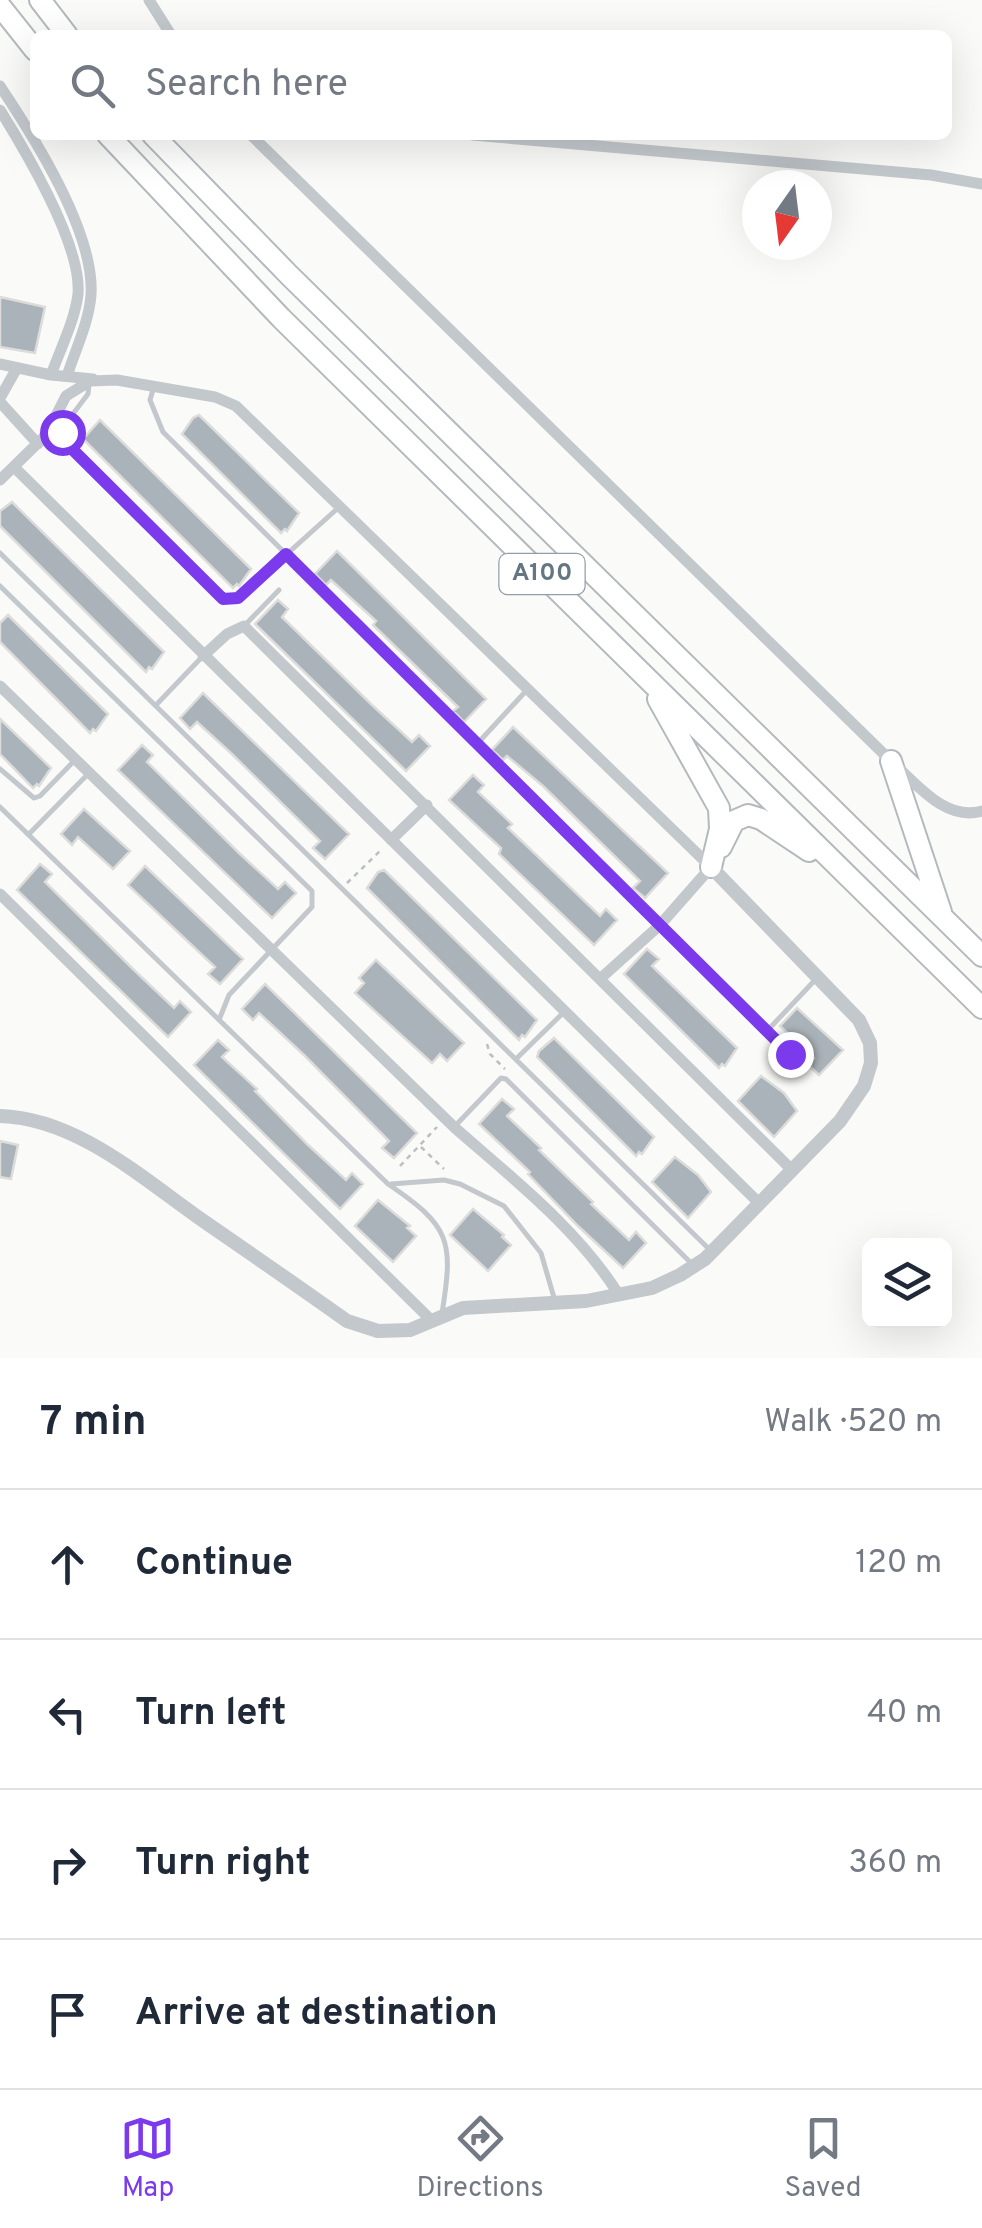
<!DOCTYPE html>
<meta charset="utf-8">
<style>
:root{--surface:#fff;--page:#f2f2f3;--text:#1f2937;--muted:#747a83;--line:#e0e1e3;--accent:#7c3aed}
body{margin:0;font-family:Overpass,sans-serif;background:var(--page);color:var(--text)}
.controls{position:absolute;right:30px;bottom:30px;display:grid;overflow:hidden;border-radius:15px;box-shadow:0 10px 40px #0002}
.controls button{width:90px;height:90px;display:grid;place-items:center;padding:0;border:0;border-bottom:2px solid var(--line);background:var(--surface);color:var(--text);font:50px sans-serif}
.compass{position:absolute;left:742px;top:170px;width:90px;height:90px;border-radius:50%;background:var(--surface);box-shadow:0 10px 40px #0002;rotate:194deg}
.stop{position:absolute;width:30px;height:30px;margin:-22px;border:8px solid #7c3aed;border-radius:50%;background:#fff}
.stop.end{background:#7c3aed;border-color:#fff;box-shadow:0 2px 10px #0008}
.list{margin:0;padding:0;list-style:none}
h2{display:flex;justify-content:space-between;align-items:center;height:130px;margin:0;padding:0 40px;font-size:42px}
h2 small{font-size:32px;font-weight:400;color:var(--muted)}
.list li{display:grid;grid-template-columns:65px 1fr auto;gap:30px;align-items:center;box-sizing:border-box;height:150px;padding:0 40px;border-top:2px solid var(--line)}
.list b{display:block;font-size:38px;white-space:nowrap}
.list em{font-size:32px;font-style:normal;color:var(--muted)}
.icon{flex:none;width:55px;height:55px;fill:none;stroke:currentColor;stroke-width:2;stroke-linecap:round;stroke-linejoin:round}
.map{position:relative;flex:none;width:982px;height:1358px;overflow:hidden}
.search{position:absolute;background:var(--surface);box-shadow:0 10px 40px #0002;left:30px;right:30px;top:30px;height:110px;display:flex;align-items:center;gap:25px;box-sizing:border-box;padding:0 35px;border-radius:15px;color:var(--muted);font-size:38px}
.sheet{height:730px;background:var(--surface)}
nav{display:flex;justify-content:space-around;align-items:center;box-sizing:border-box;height:140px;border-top:2px solid var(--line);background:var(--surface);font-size:28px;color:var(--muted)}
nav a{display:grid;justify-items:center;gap:5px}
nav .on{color:var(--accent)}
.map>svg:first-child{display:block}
.building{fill:#aab3b9;stroke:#dcdcda;stroke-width:2.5}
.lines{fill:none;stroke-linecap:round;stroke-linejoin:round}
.motorway-casing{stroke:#b4b9bd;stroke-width:24}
.path{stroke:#bbbfc2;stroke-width:2.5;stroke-dasharray:5 5;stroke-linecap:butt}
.service{stroke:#c3c8cc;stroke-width:5}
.minor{stroke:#c3c8cc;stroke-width:11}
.tertiary{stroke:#c3c8cc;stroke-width:14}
.motorway{stroke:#fff;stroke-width:20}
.route{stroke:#7c3aed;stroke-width:12}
.labels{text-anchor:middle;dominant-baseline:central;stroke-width:10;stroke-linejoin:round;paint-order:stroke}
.shield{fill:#fff;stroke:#939fa8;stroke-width:2.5}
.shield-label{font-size:25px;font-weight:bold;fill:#657683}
</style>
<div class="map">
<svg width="982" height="1358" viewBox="0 0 982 1358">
<rect width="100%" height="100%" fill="#fafaf8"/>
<!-- building -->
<path class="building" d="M 0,297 L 45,307 L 35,353 L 0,347 Z
M 199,415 L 299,513 L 287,531 L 285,529 L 281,533 L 182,434 L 193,418 Z
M 100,420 L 251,569 L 239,586 L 237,584 L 233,588 L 83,439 Z
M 12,502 L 164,652 L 152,669 L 149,667 L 146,672 L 0,526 L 0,511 Z
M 337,551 L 486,699 L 464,722 L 453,711 L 458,707 L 373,625 L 376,621 L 331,580 L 326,585 L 315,574 Z
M 278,600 L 288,609 L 282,617 L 372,705 L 412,742 L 419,735 L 430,746 L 406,771 L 255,624 Z
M 8,615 L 108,714 L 96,731 L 93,729 L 90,733 L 0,642 L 0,623 Z
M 203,693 L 349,834 L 325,859 L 313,848 L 320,841 L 232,754 L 197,722 L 190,729 L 180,718 Z
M 0,719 L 51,768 L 39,786 L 37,784 L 33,788 L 0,754 Z
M 513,727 L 668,873 L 645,898 L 633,888 L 640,881 L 543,786 L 507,756 L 503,760 L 492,750 Z
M 142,745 L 153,755 L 147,762 L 240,854 L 278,889 L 285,882 L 296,893 L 272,918 L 118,770 Z
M 473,775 L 484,785 L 478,792 L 512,824 L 508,828 L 600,916 L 606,909 L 617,920 L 594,945 L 499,854 L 501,848 L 449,800 Z
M 84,809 L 130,851 L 113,869 L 78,837 L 72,845 L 61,834 Z
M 40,864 L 52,874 L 45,882 L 135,971 L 174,1008 L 180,1001 L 191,1012 L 168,1037 L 17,890 Z
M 145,866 L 243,959 L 220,984 L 208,974 L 215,967 L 128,885 Z
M 384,870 L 537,1020 L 525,1037 L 522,1035 L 519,1040 L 367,888 L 378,872 Z
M 647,949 L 659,959 L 652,966 L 737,1048 L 725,1066 L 722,1064 L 719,1068 L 624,974 Z
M 376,960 L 464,1043 L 447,1061 L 440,1054 L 432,1063 L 355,993 L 364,983 L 359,978 Z
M 265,984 L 417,1133 L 394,1158 L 382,1148 L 389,1141 L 305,1056 L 259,1013 L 253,1020 L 242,1009 Z
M 797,1008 L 843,1050 L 819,1075 L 808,1065 L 814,1058 L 780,1026 Z
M 554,1038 L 654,1137 L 642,1154 L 639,1152 L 636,1156 L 537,1057 L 539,1051 Z
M 218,1040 L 229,1050 L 222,1057 L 257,1089 L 255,1091 L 307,1144 L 346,1180 L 352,1173 L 363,1184 L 340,1209 L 194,1065 Z
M 761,1076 L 784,1093 L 797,1111 L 774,1137 L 738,1101 Z
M 502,1099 L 514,1109 L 507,1116 L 541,1148 L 539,1150 L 593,1202 L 591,1204 L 629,1240 L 636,1232 L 646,1243 L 623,1268 L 578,1226 L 528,1174 L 530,1172 L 479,1124 Z
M 0,1141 L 18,1145 L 11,1179 L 0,1177 Z
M 675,1157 L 698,1175 L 711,1192 L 688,1218 L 652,1182 Z
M 378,1200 L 410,1226 L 407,1228 L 416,1236 L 393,1262 L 355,1226 Z
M 473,1209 L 504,1235 L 502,1237 L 511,1245 L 488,1271 L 450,1235 Z"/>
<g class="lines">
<!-- motorway casing -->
<g class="motorway-casing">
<path id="motorway" d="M 40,0 L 67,35
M 0,6 L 35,50
M 108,135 L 281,318 L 982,1008
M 153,135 L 289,275 L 982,956
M 658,699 L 719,808 L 720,829 L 711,867
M 891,761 L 941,912
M 721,847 L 734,821 L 748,815 L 761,819 L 809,851"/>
</g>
<!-- path -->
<path class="path" d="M 347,883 L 381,850
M 487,1044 L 490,1054 L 505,1069
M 421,1147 L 444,1169
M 400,1166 L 437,1127"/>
<!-- service -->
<path class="service" d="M 89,384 L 88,394 L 63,427 L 65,442 L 223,599 L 238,598 L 337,509
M 154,386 L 150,400 L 163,432 L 790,1054
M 0,553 L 711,1251
M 0,586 L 312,891 L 312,907 L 229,995 L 219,1020
M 246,624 L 279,590
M 157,704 L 201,658
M 477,744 L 526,691
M 0,769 L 34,798 L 40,796 L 75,760
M 0,807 L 388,1184 C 450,1226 454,1240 442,1313
M 29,834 L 88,774
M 767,1031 L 816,979
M 516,1059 L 564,1012
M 456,1125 L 501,1078 L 506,1079 L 693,1265
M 391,1184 L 444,1180 L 460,1184 L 504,1206 L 541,1253 L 555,1301"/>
<!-- minor -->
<path class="minor" d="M 149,0 L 171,35
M 0,86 C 34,137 95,233 91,295 C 89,322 75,351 67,376
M 0,110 C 26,152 82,245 78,294 C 75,320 60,350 51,375
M 251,135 L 891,761 C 916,783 945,822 982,811
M 472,135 L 931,175 L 982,184
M 0,364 L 51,375 L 93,379
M 0,398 L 17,368
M 0,402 L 38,444
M 14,467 L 759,1203
M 0,480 L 46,435 L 66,396 L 90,381 L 117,380 L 215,397 L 236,406 L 711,867 L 660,925 L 601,978
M 203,656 L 227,634 L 244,626 L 792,1170
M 0,686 L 454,1127 C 512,1178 578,1229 619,1295
M 391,840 L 427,805
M 0,894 L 430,1319"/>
<!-- tertiary -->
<path class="tertiary" d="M 0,1116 C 76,1118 142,1178 202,1220 C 250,1253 299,1287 347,1321 L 378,1331 L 410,1330 L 463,1308 L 586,1301 L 652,1288 L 680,1275 L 705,1259 L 840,1121 L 864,1086 L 871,1063 L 870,1043 L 859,1020 L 711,867"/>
<!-- motorway -->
<use href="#motorway" class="motorway"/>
</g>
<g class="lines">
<!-- route -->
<path class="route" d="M 62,432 L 65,442 L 223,599 L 238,598 L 286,554 L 790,1054"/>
</g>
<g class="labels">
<!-- shield labels -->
<rect class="shield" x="499.5" y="554" width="85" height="40" rx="8"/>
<g class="shield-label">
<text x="542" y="574">A100</text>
</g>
</g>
</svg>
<div class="controls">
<button><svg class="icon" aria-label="layers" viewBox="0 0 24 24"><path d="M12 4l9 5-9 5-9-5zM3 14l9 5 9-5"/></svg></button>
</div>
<svg class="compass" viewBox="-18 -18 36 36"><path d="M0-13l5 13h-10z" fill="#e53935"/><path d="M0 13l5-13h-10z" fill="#747a83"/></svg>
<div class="stop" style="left:62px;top:432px"></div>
<div class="stop end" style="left:790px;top:1054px"></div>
<div class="search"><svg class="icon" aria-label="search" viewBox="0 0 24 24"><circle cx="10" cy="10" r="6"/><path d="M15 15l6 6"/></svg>Search here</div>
</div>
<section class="sheet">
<h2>7 min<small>Walk · 520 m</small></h2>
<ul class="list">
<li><svg class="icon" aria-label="ahead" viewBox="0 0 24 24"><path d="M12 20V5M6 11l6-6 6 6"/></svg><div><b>Continue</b></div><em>120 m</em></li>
<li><svg class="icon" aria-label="left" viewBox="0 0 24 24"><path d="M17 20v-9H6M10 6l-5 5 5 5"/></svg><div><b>Turn left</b></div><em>40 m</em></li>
<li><svg class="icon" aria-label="right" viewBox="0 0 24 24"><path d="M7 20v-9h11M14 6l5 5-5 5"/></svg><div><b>Turn right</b></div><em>360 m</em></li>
<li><svg class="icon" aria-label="arrive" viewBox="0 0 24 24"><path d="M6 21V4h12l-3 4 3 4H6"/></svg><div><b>Arrive at destination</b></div></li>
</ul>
</section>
<nav>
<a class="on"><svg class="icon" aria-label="map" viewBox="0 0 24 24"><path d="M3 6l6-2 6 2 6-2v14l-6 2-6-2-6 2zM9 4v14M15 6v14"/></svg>Map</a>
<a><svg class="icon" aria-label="directions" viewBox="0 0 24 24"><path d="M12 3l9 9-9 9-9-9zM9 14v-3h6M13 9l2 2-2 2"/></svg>Directions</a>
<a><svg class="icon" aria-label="saved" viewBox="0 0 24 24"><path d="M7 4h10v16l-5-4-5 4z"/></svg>Saved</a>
</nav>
